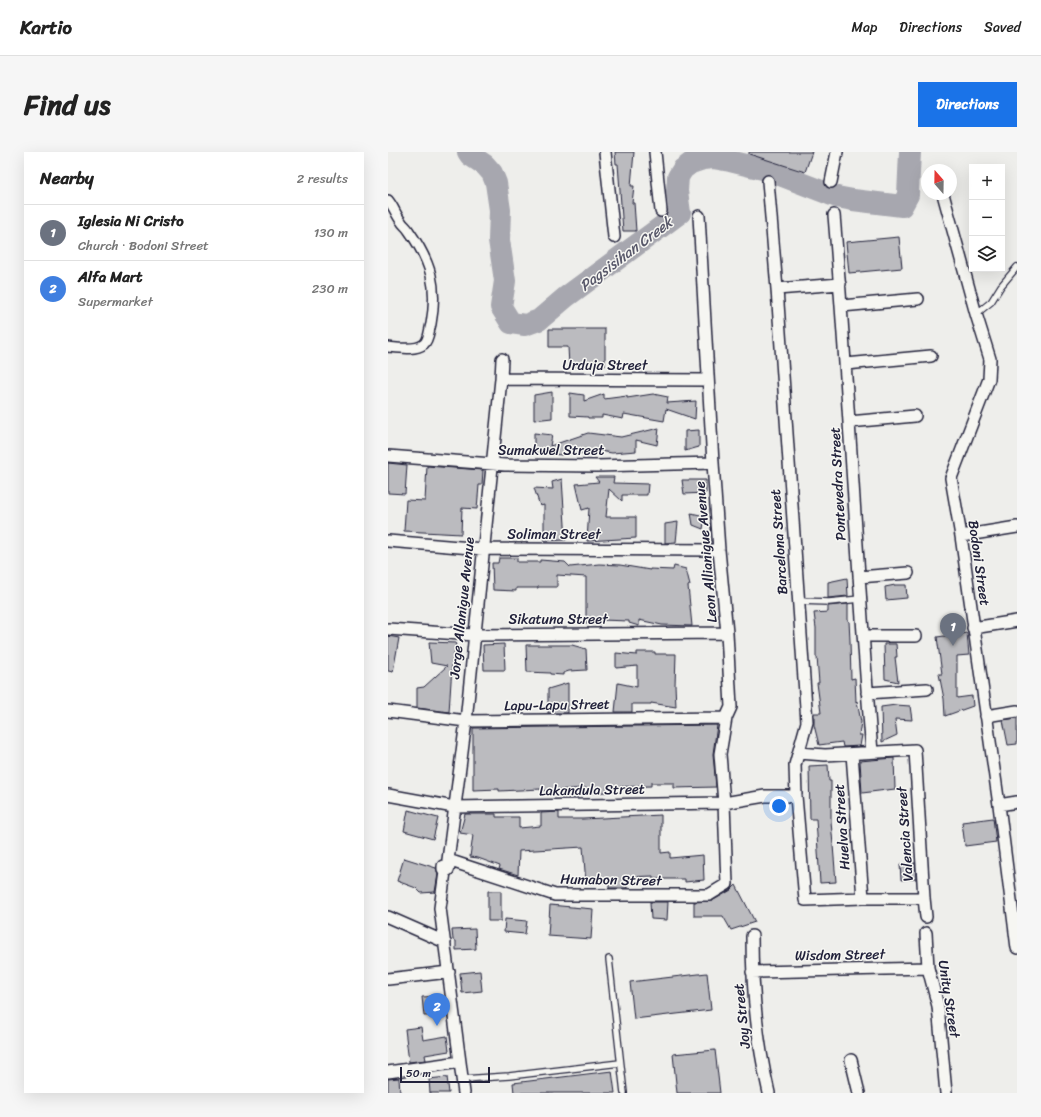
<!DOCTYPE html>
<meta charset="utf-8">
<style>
:root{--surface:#fff;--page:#f6f6f6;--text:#222;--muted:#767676;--line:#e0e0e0;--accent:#1a73e8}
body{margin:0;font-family:Sriracha,sans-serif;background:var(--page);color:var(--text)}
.controls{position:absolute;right:12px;top:12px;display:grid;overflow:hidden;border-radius:0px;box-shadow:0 4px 16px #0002}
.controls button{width:36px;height:36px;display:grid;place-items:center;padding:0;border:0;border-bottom:1px solid var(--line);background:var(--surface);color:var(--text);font:20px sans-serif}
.compass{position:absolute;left:533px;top:12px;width:36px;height:36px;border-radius:50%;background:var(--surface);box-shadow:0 4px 16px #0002;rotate:340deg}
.scale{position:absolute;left:12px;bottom:10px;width:90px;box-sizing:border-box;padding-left:4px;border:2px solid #22223b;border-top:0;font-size:11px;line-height:14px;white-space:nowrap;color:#22223b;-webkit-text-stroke:3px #f6f6f2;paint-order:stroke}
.you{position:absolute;left:391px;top:654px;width:14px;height:14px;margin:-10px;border:3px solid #fff;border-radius:50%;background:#1a73e8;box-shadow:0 0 0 6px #1a73e833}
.badge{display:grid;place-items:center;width:26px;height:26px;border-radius:50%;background:var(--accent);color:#fff;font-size:13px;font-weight:700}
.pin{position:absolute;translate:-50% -33px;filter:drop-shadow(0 1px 2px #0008)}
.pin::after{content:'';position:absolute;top:21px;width:14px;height:12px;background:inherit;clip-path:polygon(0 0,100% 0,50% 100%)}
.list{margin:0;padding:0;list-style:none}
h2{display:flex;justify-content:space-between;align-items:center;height:52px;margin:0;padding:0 16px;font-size:17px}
h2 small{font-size:13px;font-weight:400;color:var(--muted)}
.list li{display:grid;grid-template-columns:26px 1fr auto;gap:12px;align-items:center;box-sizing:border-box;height:56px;padding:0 16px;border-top:1px solid var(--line)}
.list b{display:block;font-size:15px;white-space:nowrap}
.list p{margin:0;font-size:13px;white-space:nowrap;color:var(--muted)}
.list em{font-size:13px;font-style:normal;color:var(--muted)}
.icon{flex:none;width:22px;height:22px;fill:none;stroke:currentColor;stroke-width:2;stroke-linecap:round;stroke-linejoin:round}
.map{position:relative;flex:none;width:629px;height:941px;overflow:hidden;border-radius:0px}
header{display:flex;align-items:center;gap:24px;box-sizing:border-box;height:56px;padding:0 20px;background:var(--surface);border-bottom:1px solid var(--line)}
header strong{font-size:19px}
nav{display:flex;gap:22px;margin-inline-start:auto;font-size:14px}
.intro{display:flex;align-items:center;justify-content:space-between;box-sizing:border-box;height:96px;padding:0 24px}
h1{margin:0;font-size:28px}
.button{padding:10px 18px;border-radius:0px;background:var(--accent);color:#fff;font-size:14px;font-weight:700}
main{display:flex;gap:24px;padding:0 24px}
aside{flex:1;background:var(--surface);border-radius:0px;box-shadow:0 4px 16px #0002}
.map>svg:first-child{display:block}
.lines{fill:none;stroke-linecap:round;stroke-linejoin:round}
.river{stroke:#a7a7af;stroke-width:22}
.building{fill:#bbbbbf;stroke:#22223b}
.service-casing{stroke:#22223b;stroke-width:8}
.pedestrian-casing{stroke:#22223b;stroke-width:12}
.minor-casing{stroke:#22223b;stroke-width:14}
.service{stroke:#f6f6f2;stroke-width:5.5}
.pedestrian{stroke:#f6f6f2;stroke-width:9}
.minor{stroke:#f6f6f2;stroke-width:11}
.labels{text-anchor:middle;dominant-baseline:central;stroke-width:3;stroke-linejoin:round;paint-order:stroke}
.street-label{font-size:14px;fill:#22223b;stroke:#f6f6f2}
.water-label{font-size:15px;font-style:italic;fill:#575769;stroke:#f6f6f2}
</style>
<header>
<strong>Kartio</strong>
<nav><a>Map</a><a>Directions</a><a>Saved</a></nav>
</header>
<div class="intro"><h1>Find us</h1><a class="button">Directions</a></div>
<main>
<aside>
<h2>Nearby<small>2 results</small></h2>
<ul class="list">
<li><span class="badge" style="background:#6b7280">1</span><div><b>Iglesia Ni Cristo</b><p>Church · Bodoni Street</p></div><em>130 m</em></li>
<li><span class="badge" style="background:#3f7fe0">2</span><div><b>Alfa Mart</b><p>Supermarket</p></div><em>230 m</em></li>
</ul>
</aside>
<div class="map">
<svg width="629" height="941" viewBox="0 0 629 941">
<rect width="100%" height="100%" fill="#eeeeeb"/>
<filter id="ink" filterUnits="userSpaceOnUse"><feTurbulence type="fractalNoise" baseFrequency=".025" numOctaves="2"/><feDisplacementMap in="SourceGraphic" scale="8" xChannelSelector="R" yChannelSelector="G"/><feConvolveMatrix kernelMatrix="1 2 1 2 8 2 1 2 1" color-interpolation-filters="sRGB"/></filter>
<g filter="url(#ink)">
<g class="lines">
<!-- river -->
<path class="river" d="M 80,0 L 82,3 L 97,13 L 104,21 L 108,31 L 112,58 L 111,88 L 117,129 L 113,155 L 123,171 L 137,173 L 151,168 L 178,145 L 292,61 L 289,39 L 290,25 L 295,17 L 303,11 L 315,7 L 325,6 L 342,9 L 379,18 L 449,45 L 465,48 L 514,54 L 520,43 L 522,0"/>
</g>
<!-- building -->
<path class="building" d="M 227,0 L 246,0 L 243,34 L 246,34 L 244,51 L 246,51 L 248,79 L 235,79 L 230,12 L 228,12 Z
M 361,0 L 424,0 L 417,20 L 361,2 Z
M 511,85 L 514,116 L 461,121 L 458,90 Z
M 161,177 L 217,177 L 217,214 L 181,214 L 180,195 L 161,195 Z
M 164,240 L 164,266 L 146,268 L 146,243 Z
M 182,241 L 196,243 L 196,249 L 216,242 L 216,247 L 239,244 L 239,246 L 265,242 L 280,245 L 279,251 L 308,249 L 307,267 L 278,257 L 276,269 L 236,262 L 235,267 L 214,263 L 214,266 L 200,266 L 200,265 L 182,264 Z
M 271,276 L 269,293 L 248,288 L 248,299 L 224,301 L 205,298 L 204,303 L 182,300 L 174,301 L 174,303 L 142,300 L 146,299 L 146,281 L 164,283 L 162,294 L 200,281 L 233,285 Z
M 311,278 L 311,295 L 297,299 L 297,279 Z
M 0,311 L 19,313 L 17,342 L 0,341 Z
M 39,314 L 95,318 L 94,333 L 91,333 L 89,357 L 74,356 L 73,382 L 16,379 L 18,348 L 37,349 Z
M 207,325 L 226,325 L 225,331 L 260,332 L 259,343 L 234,343 L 234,349 L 221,337 L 218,365 L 248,365 L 248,386 L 199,389 L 201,356 L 194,358 L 188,332 L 211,330 Z
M 174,327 L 178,388 L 156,389 L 156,353 L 152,354 L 146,336 L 165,337 L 164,330 Z
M 294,328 L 318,328 L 318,341 L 296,342 Z
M 303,361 L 317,364 L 315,377 L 305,373 Z
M 290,370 L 288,390 L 277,391 L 277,372 Z
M 111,406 L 129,406 L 129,410 L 152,410 L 152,408 L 177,410 L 182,415 L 211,412 L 232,413 L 262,418 L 262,417 L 285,418 L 286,414 L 298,417 L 302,433 L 300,434 L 304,474 L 274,473 L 251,468 L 251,474 L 241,471 L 241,469 L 213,468 L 213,472 L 198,471 L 198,425 L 169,423 L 169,435 L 150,435 L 150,436 L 128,436 L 128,439 L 105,438 L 104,411 L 110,411 Z
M 459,426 L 460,444 L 440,446 L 440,430 Z
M 507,433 L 518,433 L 519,446 L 498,448 L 497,435 Z
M 460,452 L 460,469 L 461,469 L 462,489 L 463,527 L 467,526 L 468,550 L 469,549 L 473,570 L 471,583 L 474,583 L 472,594 L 455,595 L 454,590 L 431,593 L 426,573 L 426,561 L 433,561 L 429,531 L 431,531 L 429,505 L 428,505 L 428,476 L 426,461 L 440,460 L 440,454 Z
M 579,481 L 581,503 L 569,504 L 569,546 L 584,544 L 585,554 L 557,564 L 556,547 L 551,522 L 554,522 L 549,485 Z
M 0,484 L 11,486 L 5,520 L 0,519 Z
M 41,490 L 68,491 L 64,514 L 61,560 L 29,556 L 29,536 L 36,535 L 59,514 L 43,511 Z
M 116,492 L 117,518 L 96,518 L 95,493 Z
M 496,492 L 508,492 L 509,505 L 507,505 L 510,530 L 497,527 Z
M 138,493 L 184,493 L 198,497 L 199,518 L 181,519 L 175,521 L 175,523 L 162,522 L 162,521 L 139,520 Z
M 249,500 L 267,500 L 267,502 L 288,502 L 287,533 L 288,555 L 263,551 L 263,552 L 244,552 L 244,560 L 227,560 L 230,531 L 249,535 L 249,514 L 228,516 L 228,501 L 249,503 Z
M 180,531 L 180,561 L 160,561 L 160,537 Z
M 508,553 L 522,554 L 524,568 L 507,567 L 509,583 L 494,590 L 493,555 Z
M 629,566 L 629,592 L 620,593 L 615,568 Z
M 329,573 L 325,602 L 328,635 L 286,636 L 286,631 L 263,631 L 263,634 L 219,635 L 219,640 L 198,641 L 198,636 L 153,639 L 153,637 L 111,639 L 111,637 L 85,638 L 85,576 Z
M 506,606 L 507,637 L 474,641 L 472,609 Z
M 440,613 L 441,629 L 443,629 L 443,669 L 448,730 L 432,731 L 428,667 L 422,667 L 421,614 Z
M 20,658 L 50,666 L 45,687 L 16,679 Z
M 171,660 L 171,667 L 195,667 L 273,663 L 273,701 L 282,700 L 282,706 L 315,703 L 316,728 L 297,730 L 297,727 L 265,727 L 265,724 L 239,725 L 239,736 L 221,736 L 221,730 L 198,731 L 195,695 L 131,699 L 130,723 L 111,717 L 112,714 L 90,706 L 82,705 L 85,683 L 72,681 L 77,662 L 108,662 L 108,665 L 131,665 L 131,676 L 153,674 L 153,661 Z
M 605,666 L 608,690 L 577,694 L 574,670 Z
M 16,706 L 48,716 L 50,722 L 47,740 L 33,741 L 28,736 L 9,729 Z
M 527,711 L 528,727 L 513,728 L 512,712 Z
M 348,733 L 367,770 L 343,778 L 335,764 L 306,764 L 306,750 L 324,749 L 343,738 Z
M 100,739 L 113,739 L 113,769 L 100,769 Z
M 262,750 L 280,750 L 279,768 L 263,767 Z
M 162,753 L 205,757 L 203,787 L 160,784 Z
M 117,767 L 139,769 L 137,782 L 116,780 Z
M 87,777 L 88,797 L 68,798 L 68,789 L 65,788 L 64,778 Z
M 92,819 L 94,839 L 74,841 L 72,821 Z
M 319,821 L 323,858 L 246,867 L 242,830 Z
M 54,844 L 56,863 L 36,864 L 34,845 Z
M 33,875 L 35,888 L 59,884 L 61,899 L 37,903 L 38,908 L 21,910 L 17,877 Z
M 327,898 L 332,941 L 289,941 L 285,902 Z
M 224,919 L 227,941 L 126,941 L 125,931 Z
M 59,925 L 61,941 L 42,941 L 41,927 Z
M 11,926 L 12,941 L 0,941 L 0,927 Z"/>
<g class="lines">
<!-- service casing -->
<g class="service-casing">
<path id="service" d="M 588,162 L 603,150 L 613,134 L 629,115
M 410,449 L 441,450 L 472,447
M 221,807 L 236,941
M 75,927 L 121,924 L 232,911"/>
</g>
<!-- pedestrian casing -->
<g class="pedestrian-casing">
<path id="pedestrian" d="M 0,48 C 6,55 8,63 13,69 C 15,73 19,75 21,79 C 43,110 50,134 43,172 C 41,178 41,188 36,192 C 28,199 10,196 0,195"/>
</g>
<!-- minor casing -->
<g class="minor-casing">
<path id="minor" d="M 217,0 L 226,85
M 267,0 L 273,59
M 380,29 L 389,137 L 419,570 L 407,613 L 408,644 L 417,748 L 475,746 L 536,746
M 443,30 L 449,0
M 555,42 L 588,162 L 602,207 L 601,227 L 563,326 L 573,384 L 611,653 L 629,796
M 446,63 C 461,242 469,421 484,600
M 389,137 L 452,132
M 454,154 L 530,147
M 458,212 L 543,204
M 113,227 L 320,228
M 461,270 L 527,264
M 0,304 L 117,313 L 209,314 L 325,311
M 573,384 L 629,375
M 0,389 L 95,397 L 331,398
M 471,425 L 520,421
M 585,476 L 629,469
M 0,477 L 86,483 L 339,481
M 475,484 L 528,484
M 479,541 L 539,537
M 0,559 L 78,569 L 338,566
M 598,564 L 629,559
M 411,601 L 437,603 L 527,598 L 536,746 L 538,765
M 464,602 L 475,746
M 0,643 L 66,655 L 336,651 L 377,644 L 408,644
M 611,653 L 629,650
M 60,708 L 167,743 L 321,743 L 339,732 L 336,651 L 332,602 L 338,566 L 343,555 L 339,481 L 331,398 L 325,311 L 311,64
M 55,714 L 55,717 L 57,720 L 52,756 L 76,941
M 57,720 L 60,718 L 62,712 L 60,708 L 78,569 L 113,227 L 114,207
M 0,765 L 57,790
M 538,781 L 540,816 L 550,854 L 558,941
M 364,784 C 364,836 369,890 381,941
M 364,820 L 540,816
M 0,827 L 61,820
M 463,908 L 471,941
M 0,920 L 72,910"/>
</g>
<!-- service -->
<use href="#service" class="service"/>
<!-- pedestrian -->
<use href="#pedestrian" class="pedestrian"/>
<!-- minor -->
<use href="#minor" class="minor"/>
</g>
</g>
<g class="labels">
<!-- street labels -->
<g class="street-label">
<text x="217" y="213">Urduja Street</text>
<text x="163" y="298">Sumakwel Street</text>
<text transform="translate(450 332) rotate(-93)">Pontevedra Street</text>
<text x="166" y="382">Soliman Street</text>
<text transform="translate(391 390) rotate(-94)">Barcelona Street</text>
<text transform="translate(318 400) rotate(-95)">Leon Allianigue Avenue</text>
<text transform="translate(591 411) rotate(82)">Bodoni Street</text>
<text transform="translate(74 456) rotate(-84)">Jorge Allanigue Avenue</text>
<text x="170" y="467">Sikatuna Street</text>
<text transform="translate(169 553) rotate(-1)">Lapu-Lapu Street</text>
<text transform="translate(204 638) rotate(-1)">Lakandula Street</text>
<text transform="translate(454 675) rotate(-94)">Huelva Street</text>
<text transform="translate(517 682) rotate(-94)">Valencia Street</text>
<text transform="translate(223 728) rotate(1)">Humabon Street</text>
<text transform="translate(452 803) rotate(-1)">Wisdom Street</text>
<text transform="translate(561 847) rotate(81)">Unity Street</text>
<text transform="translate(354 864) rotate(-96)">Joy Street</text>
</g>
<!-- water labels -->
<g class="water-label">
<text transform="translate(238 102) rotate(-37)">Pagsisihan Creek</text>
</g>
</g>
</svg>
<div class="controls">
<button>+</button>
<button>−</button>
<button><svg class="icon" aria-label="layers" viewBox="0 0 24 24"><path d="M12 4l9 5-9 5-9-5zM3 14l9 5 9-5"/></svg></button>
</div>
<svg class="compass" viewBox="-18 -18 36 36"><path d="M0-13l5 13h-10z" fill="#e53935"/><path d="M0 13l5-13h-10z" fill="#767676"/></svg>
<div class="scale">50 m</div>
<div class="you"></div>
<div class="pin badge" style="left:565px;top:494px;background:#6b7280">1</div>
<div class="pin badge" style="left:49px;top:874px;background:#3f7fe0">2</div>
</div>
</main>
